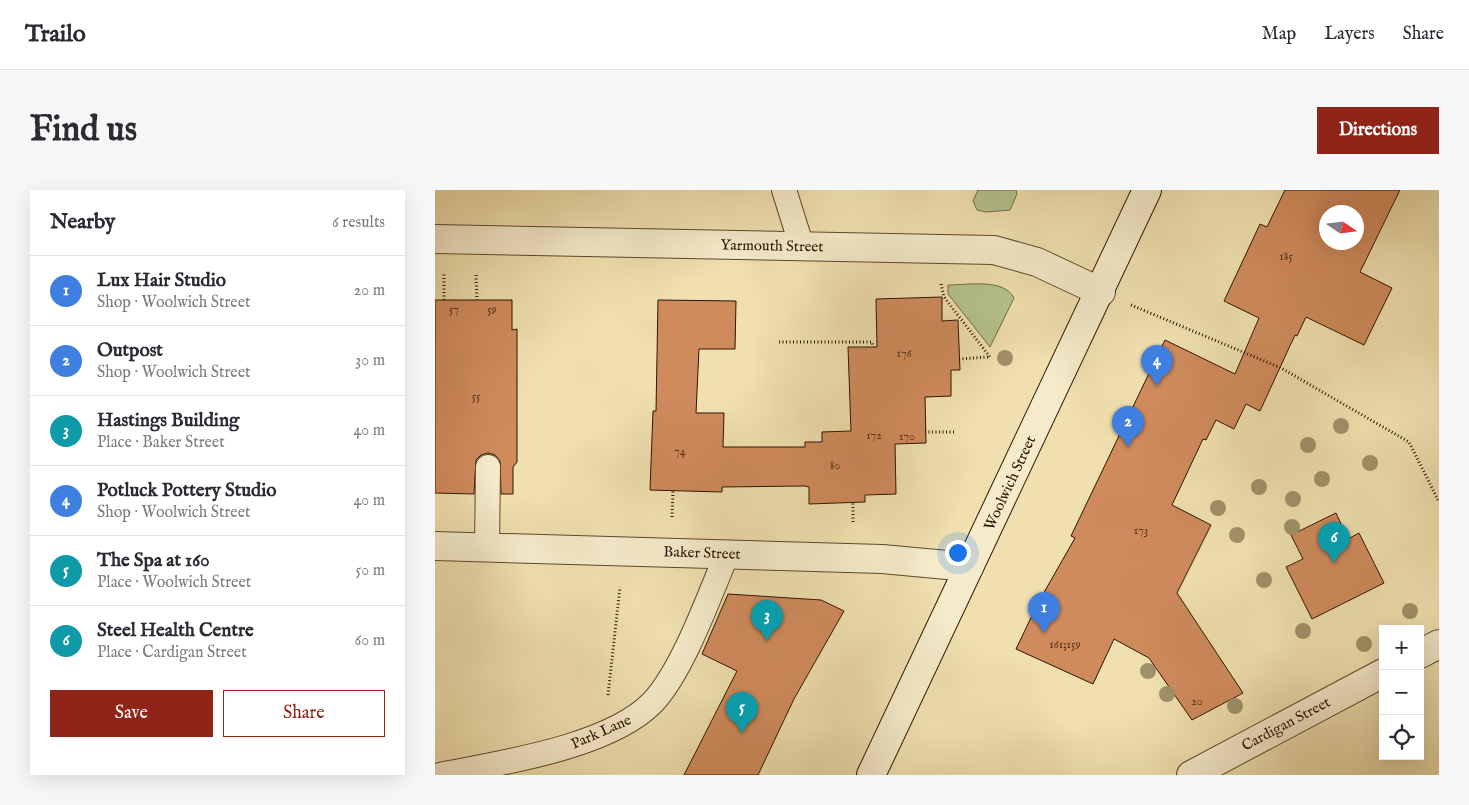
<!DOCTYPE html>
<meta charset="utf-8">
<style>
:root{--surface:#fff;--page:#f7f7f7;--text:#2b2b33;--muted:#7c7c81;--line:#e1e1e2;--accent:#8f2418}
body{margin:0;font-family:"IM FELL English",serif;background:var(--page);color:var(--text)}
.controls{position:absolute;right:15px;bottom:15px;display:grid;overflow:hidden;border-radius:0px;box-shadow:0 5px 20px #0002}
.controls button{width:45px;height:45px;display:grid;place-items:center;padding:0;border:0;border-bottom:1px solid var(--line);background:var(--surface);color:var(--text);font:25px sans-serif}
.compass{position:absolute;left:884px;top:15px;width:45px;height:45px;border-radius:50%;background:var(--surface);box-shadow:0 5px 20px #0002;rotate:103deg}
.you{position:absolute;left:522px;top:362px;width:18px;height:18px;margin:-12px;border:4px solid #fff;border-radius:50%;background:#1a73e8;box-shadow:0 0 0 8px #1a73e833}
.badge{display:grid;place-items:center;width:32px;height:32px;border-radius:50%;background:var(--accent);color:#fff;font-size:16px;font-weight:700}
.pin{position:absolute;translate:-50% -41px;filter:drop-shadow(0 1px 2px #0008)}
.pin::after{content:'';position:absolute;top:26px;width:18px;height:15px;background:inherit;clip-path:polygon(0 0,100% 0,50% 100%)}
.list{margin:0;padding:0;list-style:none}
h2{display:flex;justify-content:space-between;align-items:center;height:65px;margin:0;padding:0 20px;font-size:21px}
h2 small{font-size:16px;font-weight:400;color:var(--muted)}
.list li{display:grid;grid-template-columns:32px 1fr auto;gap:15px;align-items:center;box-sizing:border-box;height:70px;padding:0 20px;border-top:1px solid var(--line)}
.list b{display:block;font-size:19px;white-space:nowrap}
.list p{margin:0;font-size:16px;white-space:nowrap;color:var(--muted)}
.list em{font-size:16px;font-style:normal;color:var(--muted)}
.actions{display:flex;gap:10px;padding:15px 20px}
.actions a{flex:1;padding:11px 0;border:1px solid var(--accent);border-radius:0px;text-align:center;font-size:18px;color:var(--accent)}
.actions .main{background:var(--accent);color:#fff}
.icon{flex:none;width:28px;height:28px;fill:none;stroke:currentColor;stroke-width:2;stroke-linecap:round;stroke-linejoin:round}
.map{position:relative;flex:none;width:1004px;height:585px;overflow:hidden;border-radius:0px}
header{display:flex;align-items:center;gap:30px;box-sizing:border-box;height:70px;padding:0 25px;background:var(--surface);border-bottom:1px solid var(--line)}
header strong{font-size:24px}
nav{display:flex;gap:28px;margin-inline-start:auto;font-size:18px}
.intro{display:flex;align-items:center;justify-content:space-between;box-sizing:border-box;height:120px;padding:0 30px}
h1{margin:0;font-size:35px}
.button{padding:12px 22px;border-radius:0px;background:var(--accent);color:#fff;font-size:18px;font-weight:700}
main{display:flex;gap:30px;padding:0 30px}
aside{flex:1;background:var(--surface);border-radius:0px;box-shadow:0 5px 20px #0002}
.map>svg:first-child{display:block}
.green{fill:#b5c38e;stroke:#726c47}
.building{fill:#d08b5d;stroke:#2e1400;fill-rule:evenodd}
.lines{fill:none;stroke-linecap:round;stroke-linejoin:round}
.service-casing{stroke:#5e472c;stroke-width:26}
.minor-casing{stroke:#5e472c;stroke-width:30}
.tertiary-casing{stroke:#5e472c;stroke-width:30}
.secondary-casing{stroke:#2e1400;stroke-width:30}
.path{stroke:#2e1400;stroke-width:3;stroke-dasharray:1 2.5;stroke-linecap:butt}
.service{stroke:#f5ebcb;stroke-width:24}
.minor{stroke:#f5ebcb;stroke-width:28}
.tertiary{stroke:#f5ebcb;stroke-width:28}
.secondary{stroke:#f5ebcb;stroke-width:28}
.tree{fill:#9f916a}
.labels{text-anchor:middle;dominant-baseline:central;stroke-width:4;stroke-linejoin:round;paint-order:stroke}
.number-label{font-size:12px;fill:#563217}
.street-label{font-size:15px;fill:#2e1400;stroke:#f5ebcb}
</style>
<header>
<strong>Trailo</strong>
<nav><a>Map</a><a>Layers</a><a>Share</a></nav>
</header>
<div class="intro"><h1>Find us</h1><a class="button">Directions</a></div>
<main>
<aside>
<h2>Nearby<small>6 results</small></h2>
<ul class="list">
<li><span class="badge" style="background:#3f7fe0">1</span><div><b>Lux Hair Studio</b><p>Shop · Woolwich Street</p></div><em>20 m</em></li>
<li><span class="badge" style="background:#3f7fe0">2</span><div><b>Outpost</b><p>Shop · Woolwich Street</p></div><em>30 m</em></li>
<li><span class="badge" style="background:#0f9aa8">3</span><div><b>Hastings Building</b><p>Place · Baker Street</p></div><em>40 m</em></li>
<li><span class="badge" style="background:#3f7fe0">4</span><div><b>Potluck Pottery Studio</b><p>Shop · Woolwich Street</p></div><em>40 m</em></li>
<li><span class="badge" style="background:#0f9aa8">5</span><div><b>The Spa at 160</b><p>Place · Woolwich Street</p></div><em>50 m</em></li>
<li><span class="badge" style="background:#0f9aa8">6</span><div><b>Steel Health Centre</b><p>Place · Cardigan Street</p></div><em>60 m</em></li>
</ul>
<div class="actions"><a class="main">Save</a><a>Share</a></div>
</aside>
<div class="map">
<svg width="1004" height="585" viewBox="0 0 1004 585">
<rect width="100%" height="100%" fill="#f0e0af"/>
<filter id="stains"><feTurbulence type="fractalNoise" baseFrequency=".004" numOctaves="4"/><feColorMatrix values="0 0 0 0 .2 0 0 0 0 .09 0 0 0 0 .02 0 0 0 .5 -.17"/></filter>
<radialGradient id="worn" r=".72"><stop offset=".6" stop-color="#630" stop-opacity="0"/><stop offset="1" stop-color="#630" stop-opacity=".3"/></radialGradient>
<!-- green -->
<path class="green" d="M 543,0 L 581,0 L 582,4 L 575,20 L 551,22 L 542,20 L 538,11 Z
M 513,95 C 532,95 569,88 579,108 L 555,157 L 513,104 Z"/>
<!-- building -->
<path class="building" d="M 850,0 L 965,0 L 925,82 L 957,98 L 929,155 L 871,127 L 862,146 L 860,145 L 825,221 L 811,214 L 799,239 L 781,230 L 771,250 L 768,249 L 737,315 L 776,335 L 742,403 L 808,503 L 757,530 L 714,468 L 679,449 L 658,494 L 581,459 L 603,413 L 640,348 L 636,346 L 730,150 L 800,184 L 824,128 L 789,111 L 825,34 L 832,37 ZM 892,22 L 922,22 L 922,52 L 892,52 Z
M 507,107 L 507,131 L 523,130 L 525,180 L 516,180 L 516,206 L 490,207 L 491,253 L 460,254 L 461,304 L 430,305 L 430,312 L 374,314 L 374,297 L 370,296 L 287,297 L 287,302 L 215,300 L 218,221 L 221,221 L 223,110 L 301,111 L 300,159 L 264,159 L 261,223 L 289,223 L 288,257 L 370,257 L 370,252 L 387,252 L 387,242 L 416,241 L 413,157 L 442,157 L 441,109 Z
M 0,110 L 77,110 L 77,140 L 82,139 L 82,272 L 78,277 L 78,304 L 66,304 L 65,271 L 60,265 L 53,263 L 46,265 L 41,270 L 39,304 L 0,303 Z
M 901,323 L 913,349 L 924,343 L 949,393 L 877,429 L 851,377 L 868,369 L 856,345 Z
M 293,404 L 386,410 L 409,421 L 359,509 L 323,585 L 249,585 L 302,481 L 267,464 Z"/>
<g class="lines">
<!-- service casing -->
<g class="service-casing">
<path id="service" d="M 349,0 L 367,57
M 52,357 L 53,277
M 5,585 C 65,573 175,557 218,512 C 248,480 274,406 292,364"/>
</g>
<!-- minor casing -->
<g class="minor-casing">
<path id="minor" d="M 985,464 L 1004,454
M 756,585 L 948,483"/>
</g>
<!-- tertiary casing -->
<g class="tertiary-casing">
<path id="tertiary" d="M 0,49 L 559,60 L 602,72 L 666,102
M 0,356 L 447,369 L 534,377"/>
</g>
<!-- secondary casing -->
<g class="secondary-casing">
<path id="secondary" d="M 436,585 L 712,0"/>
</g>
<!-- path -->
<path class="path" d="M 41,85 L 42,110
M 506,94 L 509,107 L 555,167
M 9,110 L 9,83
M 696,115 L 846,178 L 974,252 L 1004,312
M 344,152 L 437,152 L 438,157
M 524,169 L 554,167
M 490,242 L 521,242
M 237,327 L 238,301
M 418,332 L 418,313
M 173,505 L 185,397"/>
<!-- service -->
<use href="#service" class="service"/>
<!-- minor -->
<use href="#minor" class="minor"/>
<!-- tertiary -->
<use href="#tertiary" class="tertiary"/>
<!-- secondary -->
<use href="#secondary" class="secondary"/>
</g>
<!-- trees -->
<g class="tree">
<circle cx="570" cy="168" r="8"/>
<circle cx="906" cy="236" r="8"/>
<circle cx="873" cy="255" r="8"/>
<circle cx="935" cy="273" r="8"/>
<circle cx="887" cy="289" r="8"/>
<circle cx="824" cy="297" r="8"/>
<circle cx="858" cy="309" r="8"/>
<circle cx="783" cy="318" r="8"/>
<circle cx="857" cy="337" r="8"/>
<circle cx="802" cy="345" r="8"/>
<circle cx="829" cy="390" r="8"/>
<circle cx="975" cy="421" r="8"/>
<circle cx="868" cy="441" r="8"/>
<circle cx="929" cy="454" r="8"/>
<circle cx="713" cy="481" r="8"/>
<circle cx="732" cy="504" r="8"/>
<circle cx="800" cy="516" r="8"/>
</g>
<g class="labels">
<!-- number labels -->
<g class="number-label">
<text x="851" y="66">185</text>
<text x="19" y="119">57</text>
<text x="57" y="119">59</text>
<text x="469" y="163">176</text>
<text x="41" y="206">55</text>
<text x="439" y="245">172</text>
<text x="472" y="246">170</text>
<text x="245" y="261">74</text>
<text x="400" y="275">80</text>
<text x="706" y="340">173</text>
<text x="630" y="454">161;159</text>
<text x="762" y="511">20</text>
</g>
<!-- street labels -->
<g class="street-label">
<text transform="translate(337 56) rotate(1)">Yarmouth Street</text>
<text transform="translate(575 293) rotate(-65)">Woolwich Street</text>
<text transform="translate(267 363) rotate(2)">Baker Street</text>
<text transform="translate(851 534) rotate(-28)">Cardigan Street</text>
<text transform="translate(166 542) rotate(-24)">Park Lane</text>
</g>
</g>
<rect width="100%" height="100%" filter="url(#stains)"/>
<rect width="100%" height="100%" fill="url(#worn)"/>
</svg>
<div class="controls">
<button>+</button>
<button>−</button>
<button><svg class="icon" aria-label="locate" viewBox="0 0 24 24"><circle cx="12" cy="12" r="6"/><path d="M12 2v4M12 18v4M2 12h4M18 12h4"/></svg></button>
</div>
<svg class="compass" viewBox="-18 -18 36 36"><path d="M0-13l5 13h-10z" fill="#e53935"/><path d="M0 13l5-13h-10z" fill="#7c7c81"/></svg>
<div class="you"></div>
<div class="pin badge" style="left:609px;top:443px;background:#3f7fe0">1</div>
<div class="pin badge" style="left:693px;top:257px;background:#3f7fe0">2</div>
<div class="pin badge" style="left:332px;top:451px;background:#0f9aa8">3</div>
<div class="pin badge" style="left:722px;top:196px;background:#3f7fe0">4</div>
<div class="pin badge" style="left:307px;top:543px;background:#0f9aa8">5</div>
<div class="pin badge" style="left:899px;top:373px;background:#0f9aa8">6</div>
</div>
</main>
